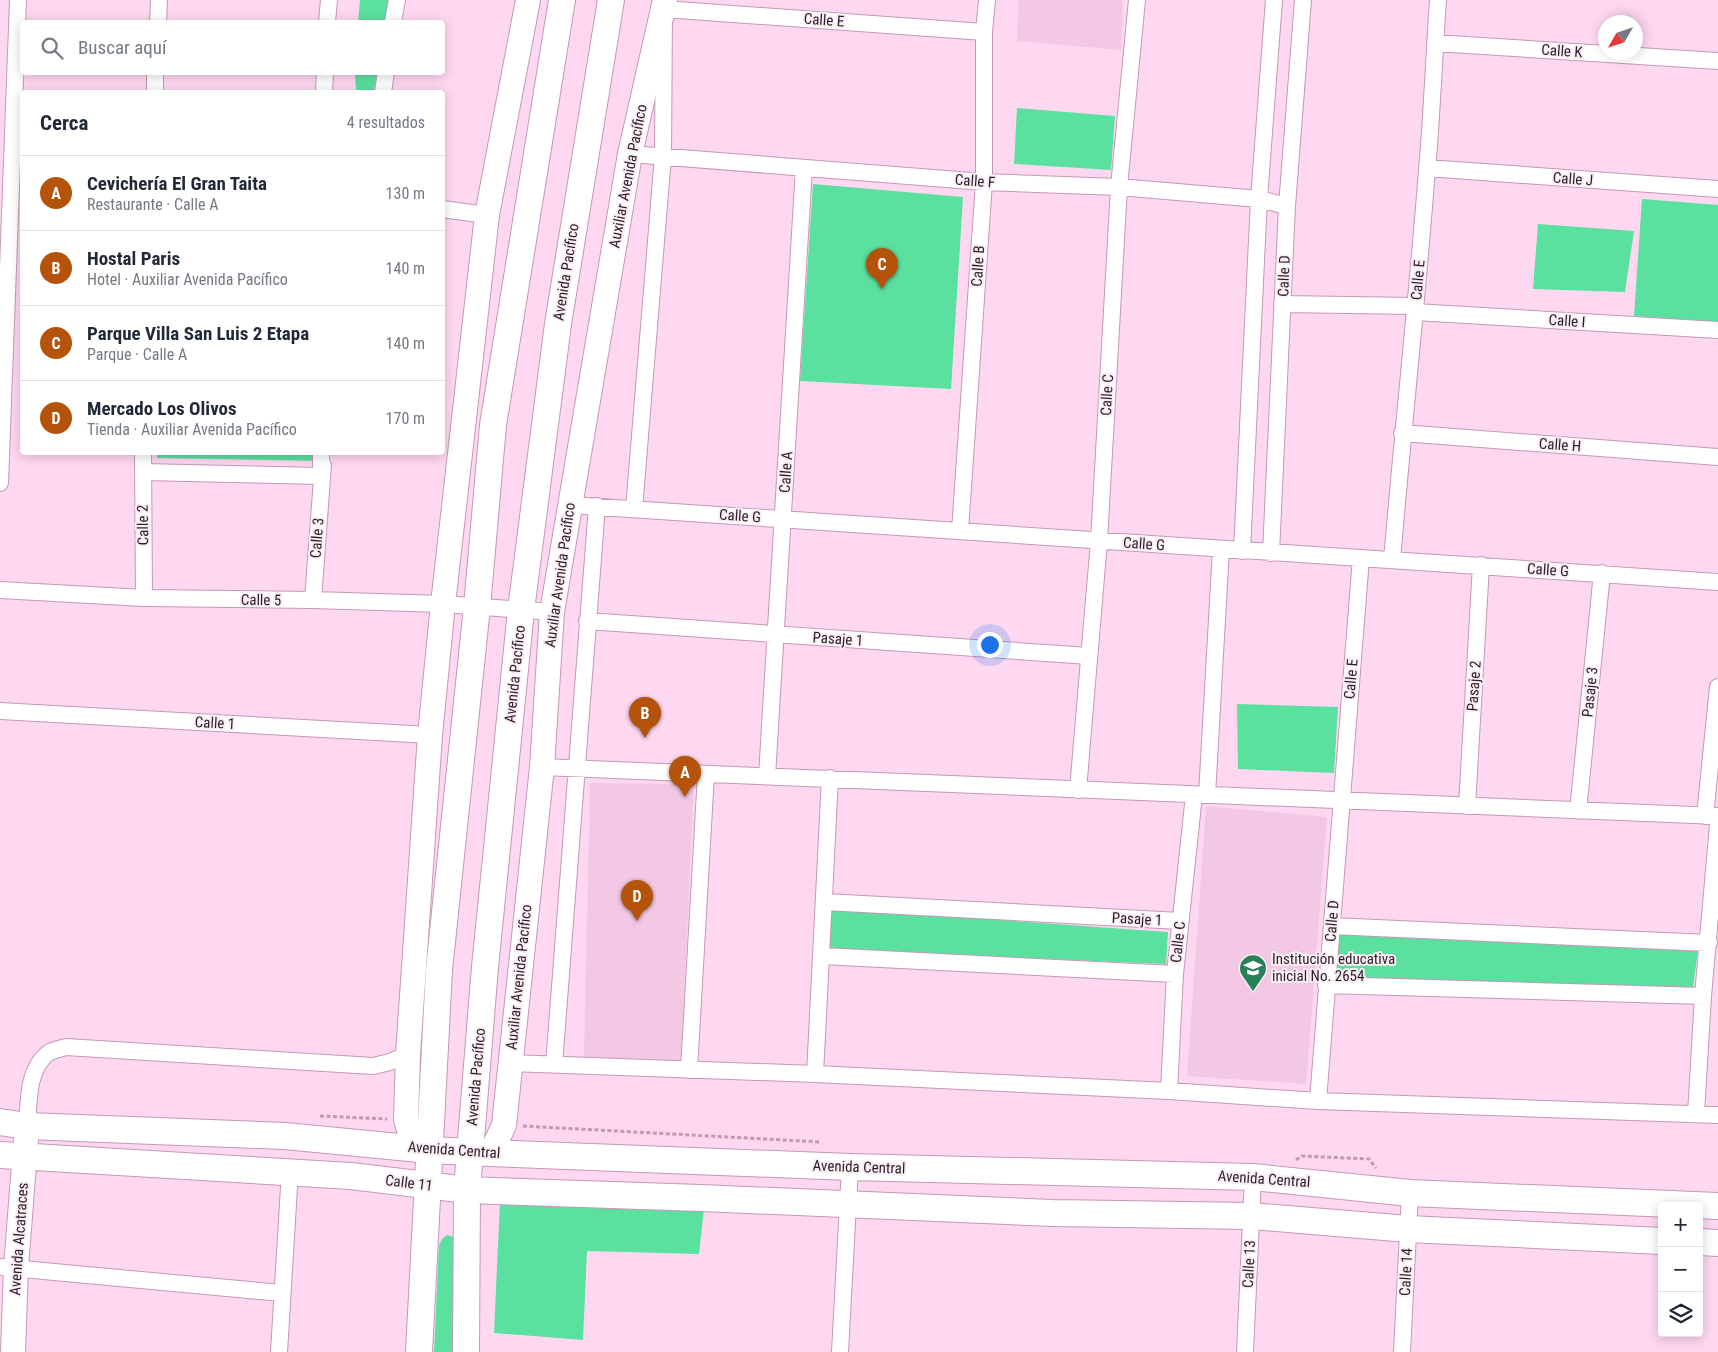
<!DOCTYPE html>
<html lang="es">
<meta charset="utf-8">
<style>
:root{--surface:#fff;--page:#f2f2f3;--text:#1f2937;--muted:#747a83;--line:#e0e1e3;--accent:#b45309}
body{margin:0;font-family:"Roboto Condensed",sans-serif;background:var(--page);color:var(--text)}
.controls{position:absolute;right:15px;bottom:15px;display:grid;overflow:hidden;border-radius:5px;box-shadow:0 2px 12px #0003}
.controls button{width:45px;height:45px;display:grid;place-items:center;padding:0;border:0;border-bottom:1px solid var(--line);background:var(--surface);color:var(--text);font:25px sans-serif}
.compass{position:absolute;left:1598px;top:15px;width:45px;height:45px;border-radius:50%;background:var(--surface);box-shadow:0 2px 12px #0003;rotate:231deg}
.you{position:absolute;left:989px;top:644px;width:18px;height:18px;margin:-12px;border:4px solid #fff;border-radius:50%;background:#1a73e8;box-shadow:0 0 0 8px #1a73e833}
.badge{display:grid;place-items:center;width:32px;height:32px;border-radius:50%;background:var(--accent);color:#fff;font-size:16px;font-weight:700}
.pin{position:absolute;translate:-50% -41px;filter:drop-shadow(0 1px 2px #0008)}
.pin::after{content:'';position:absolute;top:26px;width:18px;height:15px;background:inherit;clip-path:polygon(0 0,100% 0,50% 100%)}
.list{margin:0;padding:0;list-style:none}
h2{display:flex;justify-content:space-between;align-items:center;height:65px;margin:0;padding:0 20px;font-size:21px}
h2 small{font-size:16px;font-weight:400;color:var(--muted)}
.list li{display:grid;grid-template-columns:32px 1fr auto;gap:15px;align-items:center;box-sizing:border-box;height:75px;padding:0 20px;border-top:1px solid var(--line)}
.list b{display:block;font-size:19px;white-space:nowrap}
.list p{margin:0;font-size:16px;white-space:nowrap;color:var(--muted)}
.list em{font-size:16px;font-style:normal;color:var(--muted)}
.icon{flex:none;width:28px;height:28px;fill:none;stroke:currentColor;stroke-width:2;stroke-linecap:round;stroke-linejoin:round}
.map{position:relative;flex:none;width:1718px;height:1352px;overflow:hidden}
.search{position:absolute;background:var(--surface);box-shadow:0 2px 12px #0003;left:20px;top:20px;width:425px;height:55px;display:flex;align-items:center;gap:12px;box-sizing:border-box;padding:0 18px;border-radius:5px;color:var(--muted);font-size:19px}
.panel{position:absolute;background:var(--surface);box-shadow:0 2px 12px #0003;left:20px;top:90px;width:425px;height:365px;border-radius:5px}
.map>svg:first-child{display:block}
.built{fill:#f3c8e4}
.green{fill:#5ae09f}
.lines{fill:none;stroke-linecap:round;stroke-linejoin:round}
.minor-casing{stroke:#c698b6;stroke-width:18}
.secondary-casing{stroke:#c698b6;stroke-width:26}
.primary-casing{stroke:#c698b6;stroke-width:28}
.path{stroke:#bc9cb2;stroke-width:3;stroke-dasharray:4 2.5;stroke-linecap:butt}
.minor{stroke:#fff;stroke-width:16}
.secondary{stroke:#fff;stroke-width:24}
.primary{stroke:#fff;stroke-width:26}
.labels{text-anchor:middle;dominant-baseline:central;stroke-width:4;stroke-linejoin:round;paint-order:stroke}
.street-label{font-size:15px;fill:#2d1c28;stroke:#f9eff5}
.poi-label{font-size:15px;fill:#2d1c28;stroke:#f9eff5;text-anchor:start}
</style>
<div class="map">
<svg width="1718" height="1352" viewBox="0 0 1718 1352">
<rect width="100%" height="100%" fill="#fed7f1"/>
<!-- built -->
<path class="built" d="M 1019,0 L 1123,0 L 1121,50 L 1017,41 Z
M 590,783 L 694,784 L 681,1061 L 584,1057 Z
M 1206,806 L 1327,817 L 1306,1084 L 1187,1076 Z"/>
<!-- green -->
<path class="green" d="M 360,0 L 388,0 L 385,22 L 358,22 Z
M 355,73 L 377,73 L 374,92 L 356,92 Z
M 1017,108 L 1115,116 L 1111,170 L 1014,164 Z
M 813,184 L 963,197 L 951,389 L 800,381 Z
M 1642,199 L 1718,205 L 1718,322 L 1634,316 Z
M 1538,224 L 1634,231 L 1625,292 L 1533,289 Z
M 157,452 L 321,453 L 320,461 L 157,458 Z
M 1237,704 L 1338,707 L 1334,773 L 1238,769 Z
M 831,908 L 1168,932 L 1166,964 L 829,950 Z
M 1338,932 L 1698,949 L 1693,988 L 1333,981 Z
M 500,1202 L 704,1209 L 699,1254 L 587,1251 L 583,1340 L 494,1333 Z
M 447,1235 L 454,1237 L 456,1352 L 434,1352 L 439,1245 L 442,1239 Z"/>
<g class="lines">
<!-- minor casing -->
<g class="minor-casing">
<path id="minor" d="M 158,22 L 159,0
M 327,22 L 329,0
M 393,22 L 397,0
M 1435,43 L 1718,61
M 155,92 L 155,72
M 324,92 L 325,72
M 383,92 L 386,72
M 630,154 L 984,182 L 1119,187 L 1259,199 L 1287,206
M 1427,168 L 1718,189
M 442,209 L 487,215
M 1282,304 L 1415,306
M 1415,312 L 1718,330
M 1402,433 L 1718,457
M 143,452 L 144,598
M 143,472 L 321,476 L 321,452
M 0,483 L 18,0
M 570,505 L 1718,582
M 634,509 L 663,156 L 664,9 L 984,32
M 960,531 L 984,182 L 984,32 L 987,0
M 1242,551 L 1259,199 L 1274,0
M 1271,553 L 1287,206 L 1303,0
M 1392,560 C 1403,430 1417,300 1427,170 C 1432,114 1434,57 1438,0
M 0,590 L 144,598 L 313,600 L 443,604 L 552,612
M 313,600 L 323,465
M 587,621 L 1089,656
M 0,711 L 430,735
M 542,767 L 1718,816
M 767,776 L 804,168
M 1078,790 L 1099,541 L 1119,187 L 1137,0
M 1207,795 L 1221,549
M 1467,806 L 1481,565
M 1578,811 L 1602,573
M 1705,816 L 1718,687
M 825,902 L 1180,921
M 1332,926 L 1709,943
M 822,956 L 1175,974
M 1326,985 L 1703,996
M 510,1063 L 815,1074 L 1169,1091 L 1318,1101 L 1718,1115
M 554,1065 L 597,506
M 689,1070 L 706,774
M 815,1074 L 830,778
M 1169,1091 L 1175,974 L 1194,795
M 1318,1101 L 1361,558
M 1696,1114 L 1703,996 L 1718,825
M 27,1126 C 29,1102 27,1071 47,1054 C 52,1050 60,1049 66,1047 L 373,1066 L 390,1062 L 408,1054
M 0,1267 L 282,1293
M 279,1352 L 290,1171
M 840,1352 L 850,1167
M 1245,1352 L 1253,1177
M 1402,1352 L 1410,1193"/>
</g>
<!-- secondary casing -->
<g class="secondary-casing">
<path id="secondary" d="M 415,1148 L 406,1120 L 408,1054 L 430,735 L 443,604 L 487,215 L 528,0
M 491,1153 L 504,1125 L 542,767 L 552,612 L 630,154 L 665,0
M 13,1352 L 16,1267 L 27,1126"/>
</g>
<!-- primary casing -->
<g class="primary-casing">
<path id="primary" d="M 0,1122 L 27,1126 L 285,1136 L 430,1150 L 491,1153 L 850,1167 L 1253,1177 L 1410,1193 L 1718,1206
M 0,1155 L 351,1176 L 467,1190 L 701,1198 L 1053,1213 L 1251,1216 L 1408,1229 L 1662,1241
M 1699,1242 L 1718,1243
M 419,1352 L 439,970 L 477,607 L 493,425 L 562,0
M 466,1352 L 467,1190 L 470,1152 L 485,967 L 521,610 L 558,324 L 611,0"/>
</g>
<!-- path -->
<path class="path" d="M 320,1116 L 387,1119
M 523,1126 L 821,1142
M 1296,1160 L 1302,1156 L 1369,1159 L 1376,1168"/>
<!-- minor -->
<use href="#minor" class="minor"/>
<!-- secondary -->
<use href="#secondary" class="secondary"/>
<!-- primary -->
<use href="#primary" class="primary"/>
</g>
<!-- icons -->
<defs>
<g id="school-pin" transform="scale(1.4375)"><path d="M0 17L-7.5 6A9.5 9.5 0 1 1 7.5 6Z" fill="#278258" stroke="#f9eff5"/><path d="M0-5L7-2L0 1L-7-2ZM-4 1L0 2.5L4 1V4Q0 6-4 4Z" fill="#fff"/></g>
</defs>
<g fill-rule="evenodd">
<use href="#school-pin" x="1253" y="968"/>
</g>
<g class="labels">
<!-- street labels -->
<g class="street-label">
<text transform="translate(824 20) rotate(4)">Calle E</text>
<text transform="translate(1562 51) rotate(4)">Calle K</text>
<text transform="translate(628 176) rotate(-79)">Auxiliar Avenida Pacífico</text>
<text transform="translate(1573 179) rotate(4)">Calle J</text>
<text transform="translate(975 181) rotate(4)">Calle F</text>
<text transform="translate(978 266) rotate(-86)">Calle B</text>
<text transform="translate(566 272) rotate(-81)">Avenida Pacífico</text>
<text transform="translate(1284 276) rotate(-88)">Calle D</text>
<text transform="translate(1418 280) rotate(-85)">Calle E</text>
<text transform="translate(1567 321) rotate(4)">Calle I</text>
<text transform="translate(1107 395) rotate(-87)">Calle C</text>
<text transform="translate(1560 445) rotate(4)">Calle H</text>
<text transform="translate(786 472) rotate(-86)">Calle A</text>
<text transform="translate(740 516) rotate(4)">Calle G</text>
<text transform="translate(143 525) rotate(-91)">Calle 2</text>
<text transform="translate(317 538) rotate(-86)">Calle 3</text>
<text transform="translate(1144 544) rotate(4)">Calle G</text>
<text transform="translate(1548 570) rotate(4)">Calle G</text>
<text transform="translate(560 575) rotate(-82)">Auxiliar Avenida Pacífico</text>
<text transform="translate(261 600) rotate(1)">Calle 5</text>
<text transform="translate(838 639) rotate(4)">Pasaje 1</text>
<text transform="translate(515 674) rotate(-84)">Avenida Pacífico</text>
<text transform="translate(1351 679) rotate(-85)">Calle E</text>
<text transform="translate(1474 686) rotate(-86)">Pasaje 2</text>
<text transform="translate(1590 692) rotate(-84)">Pasaje 3</text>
<text transform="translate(215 723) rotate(3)">Calle 1</text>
<text transform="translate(1137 919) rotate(3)">Pasaje 1</text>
<text transform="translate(1332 921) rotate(-85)">Calle D</text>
<text transform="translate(1178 942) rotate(-84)">Calle C</text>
<text transform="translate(519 977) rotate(-84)">Auxiliar Avenida Pacífico</text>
<text transform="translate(476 1077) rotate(-85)">Avenida Pacífico</text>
<text transform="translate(454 1150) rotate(4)">Avenida Central</text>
<text transform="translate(859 1167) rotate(2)">Avenida Central</text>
<text transform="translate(1264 1179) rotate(4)">Avenida Central</text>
<text transform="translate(409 1183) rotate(7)">Calle 11</text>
<text transform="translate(19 1239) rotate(-86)">Avenida Alcatraces</text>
<text transform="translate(1249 1264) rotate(-87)">Calle 13</text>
<text transform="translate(1406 1272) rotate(-87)">Calle 14</text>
</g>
<!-- poi labels -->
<g class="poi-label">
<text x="1272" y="959">Institución educativa<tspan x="1272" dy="17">inicial No. 2654</tspan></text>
</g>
</g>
</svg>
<div class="controls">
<button>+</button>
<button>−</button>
<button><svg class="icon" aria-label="layers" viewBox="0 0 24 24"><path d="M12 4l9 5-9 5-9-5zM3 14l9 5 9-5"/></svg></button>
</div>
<svg class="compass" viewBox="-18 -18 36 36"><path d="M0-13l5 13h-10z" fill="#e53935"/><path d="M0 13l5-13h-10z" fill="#747a83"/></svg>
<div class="you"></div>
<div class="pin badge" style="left:685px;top:797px">A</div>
<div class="pin badge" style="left:645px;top:738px">B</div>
<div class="pin badge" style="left:882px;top:289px">C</div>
<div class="pin badge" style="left:637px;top:921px">D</div>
<div class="search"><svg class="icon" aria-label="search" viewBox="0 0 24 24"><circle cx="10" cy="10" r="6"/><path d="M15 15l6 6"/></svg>Buscar aquí</div>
<section class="panel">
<h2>Cerca<small>4 resultados</small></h2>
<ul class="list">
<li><span class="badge">A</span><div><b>Cevichería El Gran Taita</b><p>Restaurante · Calle A</p></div><em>130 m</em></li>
<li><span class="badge">B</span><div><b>Hostal Paris</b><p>Hotel · Auxiliar Avenida Pacífico</p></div><em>140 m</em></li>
<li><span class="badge">C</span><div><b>Parque Villa San Luis 2 Etapa</b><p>Parque · Calle A</p></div><em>140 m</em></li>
<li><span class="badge">D</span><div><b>Mercado Los Olivos</b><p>Tienda · Auxiliar Avenida Pacífico</p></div><em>170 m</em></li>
</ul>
</section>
</div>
